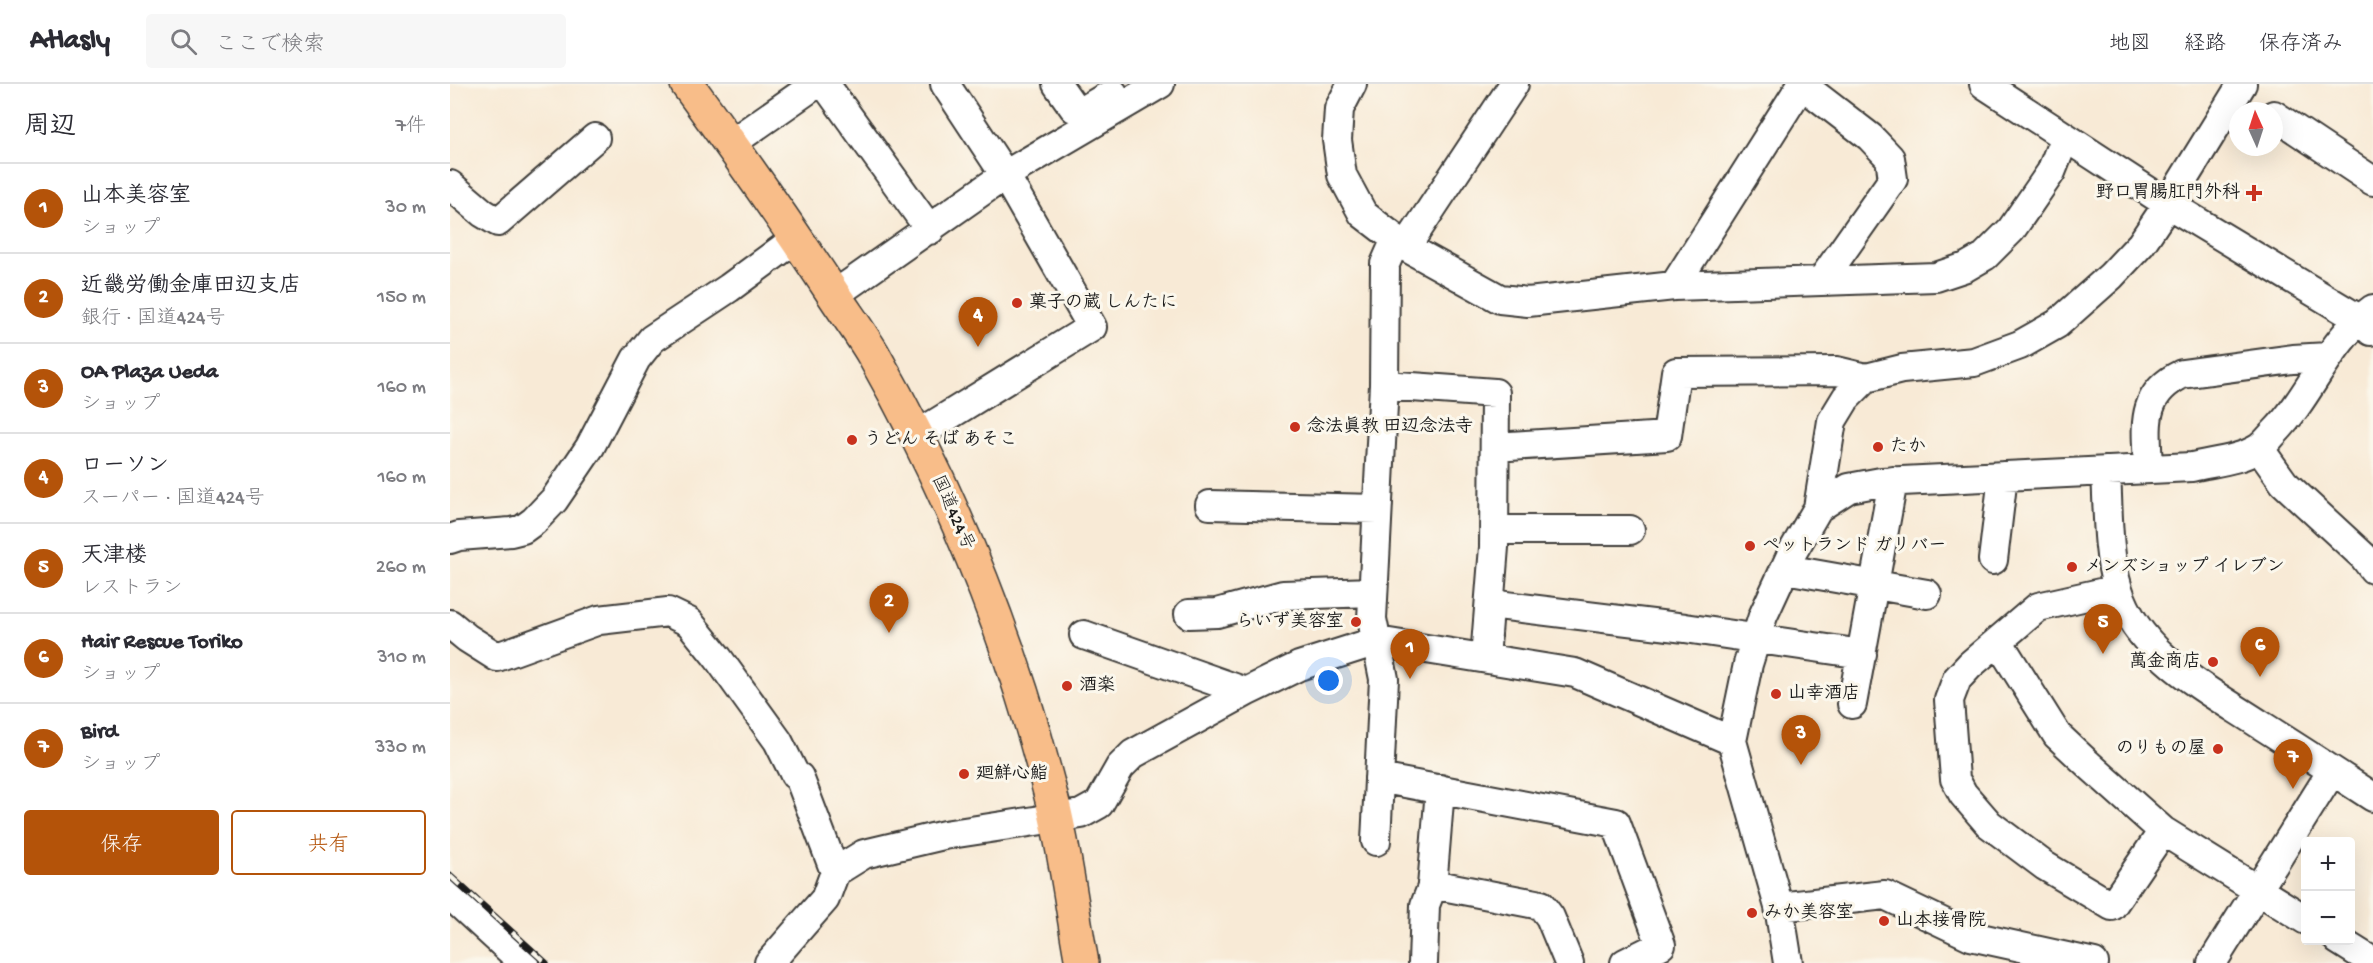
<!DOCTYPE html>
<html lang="ja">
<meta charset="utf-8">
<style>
:root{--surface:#fff;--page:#f7f7f7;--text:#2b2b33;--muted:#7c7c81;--line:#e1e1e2;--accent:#b45309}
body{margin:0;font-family:"Gochi Hand","Klee One",sans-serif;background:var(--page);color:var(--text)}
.controls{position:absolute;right:18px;bottom:18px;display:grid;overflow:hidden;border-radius:6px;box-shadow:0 6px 24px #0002}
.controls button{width:54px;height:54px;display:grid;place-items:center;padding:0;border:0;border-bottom:2px solid var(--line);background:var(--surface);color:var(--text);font:30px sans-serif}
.compass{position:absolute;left:1779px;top:18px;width:54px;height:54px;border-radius:50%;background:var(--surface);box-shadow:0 6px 24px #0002;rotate:357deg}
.you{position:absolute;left:879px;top:597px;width:21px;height:21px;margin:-15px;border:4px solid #fff;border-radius:50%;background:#1a73e8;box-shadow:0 0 0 9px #1a73e833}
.badge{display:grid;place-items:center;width:39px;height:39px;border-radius:50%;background:var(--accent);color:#fff;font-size:20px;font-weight:700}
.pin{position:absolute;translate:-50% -50px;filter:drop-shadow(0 2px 3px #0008)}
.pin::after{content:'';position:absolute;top:32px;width:21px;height:18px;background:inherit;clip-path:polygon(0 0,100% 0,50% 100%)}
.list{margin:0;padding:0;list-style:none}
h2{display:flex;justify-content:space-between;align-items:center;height:78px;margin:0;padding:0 24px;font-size:26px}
h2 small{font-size:20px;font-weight:400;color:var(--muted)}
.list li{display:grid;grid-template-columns:39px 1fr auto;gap:18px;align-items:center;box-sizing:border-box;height:90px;padding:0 24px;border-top:2px solid var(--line)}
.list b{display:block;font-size:22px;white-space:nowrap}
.list p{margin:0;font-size:20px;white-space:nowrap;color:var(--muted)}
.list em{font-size:20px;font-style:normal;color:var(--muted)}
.actions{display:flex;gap:12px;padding:18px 24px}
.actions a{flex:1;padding:14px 0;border:2px solid var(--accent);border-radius:6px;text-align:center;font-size:21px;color:var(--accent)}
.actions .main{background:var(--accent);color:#fff}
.icon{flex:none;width:33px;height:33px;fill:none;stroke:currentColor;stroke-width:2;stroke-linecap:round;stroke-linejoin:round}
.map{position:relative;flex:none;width:1923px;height:879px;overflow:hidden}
header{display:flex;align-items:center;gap:36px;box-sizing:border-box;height:84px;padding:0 30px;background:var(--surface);border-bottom:2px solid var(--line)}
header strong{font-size:28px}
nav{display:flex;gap:33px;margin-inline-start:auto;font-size:21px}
.search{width:420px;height:54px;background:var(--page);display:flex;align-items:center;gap:15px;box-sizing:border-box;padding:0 21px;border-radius:6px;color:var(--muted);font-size:22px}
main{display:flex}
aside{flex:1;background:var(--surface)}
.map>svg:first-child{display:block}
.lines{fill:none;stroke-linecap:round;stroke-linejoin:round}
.minor-casing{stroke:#3d3b38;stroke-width:32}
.highway-casing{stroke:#3d3b38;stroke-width:36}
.minor{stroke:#fff;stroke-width:28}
.highway{stroke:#f8bd89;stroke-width:33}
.rail-casing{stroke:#1c1c1c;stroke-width:7}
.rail{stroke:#fbf7ec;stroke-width:4.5;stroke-dasharray:14;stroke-linecap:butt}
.poi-dot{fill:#c8321e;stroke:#fbf7ec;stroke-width:2}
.labels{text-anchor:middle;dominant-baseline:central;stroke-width:6;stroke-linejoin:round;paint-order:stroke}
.poi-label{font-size:18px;font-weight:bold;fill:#1c1c1c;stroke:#fbf7ec;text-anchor:start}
.street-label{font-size:18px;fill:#1c1c1c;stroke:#fbf7ec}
</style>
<header>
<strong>Atlasly</strong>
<div class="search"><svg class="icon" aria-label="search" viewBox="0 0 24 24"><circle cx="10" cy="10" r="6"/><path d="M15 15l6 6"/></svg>ここで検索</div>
<nav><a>地図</a><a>経路</a><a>保存済み</a></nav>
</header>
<main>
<aside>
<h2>周辺<small>7件</small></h2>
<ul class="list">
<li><span class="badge">1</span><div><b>山本美容室</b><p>ショップ</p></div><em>30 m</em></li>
<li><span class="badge">2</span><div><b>近畿労働金庫田辺支店</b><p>銀行 · 国道424号</p></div><em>150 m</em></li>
<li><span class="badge">3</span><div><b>OA Plaza Ueda</b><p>ショップ</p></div><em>160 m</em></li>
<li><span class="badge">4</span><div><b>ローソン</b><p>スーパー · 国道424号</p></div><em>160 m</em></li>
<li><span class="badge">5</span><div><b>天津楼</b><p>レストラン</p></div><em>260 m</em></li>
<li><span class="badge">6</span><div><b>Hair Rescue Toriko</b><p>ショップ</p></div><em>310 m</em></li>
<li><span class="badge">7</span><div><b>Bird</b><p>ショップ</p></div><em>330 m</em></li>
</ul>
<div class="actions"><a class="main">保存</a><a>共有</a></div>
</aside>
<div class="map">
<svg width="1923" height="879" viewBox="0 0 1923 879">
<rect width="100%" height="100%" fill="#fbf7ec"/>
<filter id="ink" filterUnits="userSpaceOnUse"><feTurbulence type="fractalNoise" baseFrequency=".0167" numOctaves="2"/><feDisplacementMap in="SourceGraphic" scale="12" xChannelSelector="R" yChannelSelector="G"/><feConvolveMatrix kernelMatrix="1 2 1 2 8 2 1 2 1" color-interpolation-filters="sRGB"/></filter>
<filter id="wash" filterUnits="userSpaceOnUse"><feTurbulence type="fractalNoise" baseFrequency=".008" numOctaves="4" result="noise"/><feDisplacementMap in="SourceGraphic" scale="24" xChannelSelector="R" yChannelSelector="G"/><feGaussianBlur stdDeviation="1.35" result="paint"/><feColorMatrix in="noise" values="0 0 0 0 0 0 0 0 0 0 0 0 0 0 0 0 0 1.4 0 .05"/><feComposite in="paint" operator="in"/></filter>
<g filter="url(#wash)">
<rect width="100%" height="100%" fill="#f8ead6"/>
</g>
<g filter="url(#ink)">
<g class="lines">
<!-- minor casing -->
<g class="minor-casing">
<path id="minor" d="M 375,0 L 480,146
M 607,0 L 624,24 L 636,25 L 663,9
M 902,0 L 889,25 L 887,56 L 892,91 L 913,130 L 956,163 L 1050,215 L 1078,218 L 1224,202 L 1486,193 L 1516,183 L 1535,172 L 1561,146 L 1601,88 L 1615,53
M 1351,0 L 1420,53 L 1440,74 L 1443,95 L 1372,196
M 1534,0 L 1718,120 L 1909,235 L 1921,247
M 1824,31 L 1923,97
M 280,60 L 366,0
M 0,101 L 33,129 L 48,138 L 145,54
M 956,163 L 1064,0
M 1224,202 L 1352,0
M 384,211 L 555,91 L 710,0
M 934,301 L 1045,309 L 1044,463 L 1035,574
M 467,351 L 642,243 L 555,91 L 495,0
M 1045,363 L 1217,352 L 1226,288 L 1387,287 L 1416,294
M 1809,364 L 1834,399 L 1914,473 L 1923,485
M 1698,385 C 1697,345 1688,311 1732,290 L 1843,275 L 1878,273
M 1656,387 C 1658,424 1657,470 1668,505 C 1688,571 1758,606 1811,641 C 1849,665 1886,689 1923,713
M 760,421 L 927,425
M 1368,424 L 1399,404 L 1431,398 L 1742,383 C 1762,378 1790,376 1809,364 C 1815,360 1820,353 1825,348 C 1862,310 1879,256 1923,225
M 1045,446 L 1180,446
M 0,455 L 9,452 L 61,448 L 73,445 L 84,437 L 104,416 L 140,363 L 186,275 L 202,255 L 279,204 L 347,154
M 1543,476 L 1553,392
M 1335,485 L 1477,510
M 1668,505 L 1588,523 L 1520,581 L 1507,595 L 1499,616 L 1505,695 L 1513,710 L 1539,740 L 1595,782 L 1662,822 L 1713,747
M 1040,520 L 1235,544 L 1412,570
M 739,530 L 767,529 L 833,511 L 923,508
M 0,540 L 17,554 L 47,573 L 149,536 L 218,528 L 239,538 L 268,574 L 328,657 L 345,691 L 349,693 L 385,788
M 634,551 L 796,608
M 1548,557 L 1607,651 L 1638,680 L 1713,747 L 1856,836
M 1402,620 L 1443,397
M 929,694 L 1166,739 L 1211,861 L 1175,879
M 926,757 L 934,595 L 922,535 L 934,301 L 935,180 L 946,155
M 982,800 L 1091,821 L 1100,833 L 1119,879
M 0,811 L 74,879
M 1329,823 L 1435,811 L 1521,852 L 1644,879
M 1888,856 L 1923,878
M 319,879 L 375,815 L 385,788 L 414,770 L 494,751 L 631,730 L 649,720 L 670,683 L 683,670 L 796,608 L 849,582 L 927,557 L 1125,589 L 1282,657
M 973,879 L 975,821 L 982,803 L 990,705
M 1338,879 L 1329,823 L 1282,657 L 1298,580 L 1313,532 L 1343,467 L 1368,424 L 1382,337 L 1396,314 L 1416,294 L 1452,285 L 1524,278 L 1570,261 L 1607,240 L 1661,192 L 1691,160 L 1718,120 L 1792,0
M 1762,879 L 1882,687"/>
</g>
<!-- highway casing -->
<g class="highway-casing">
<path id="highway" d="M 237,0 C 286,67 334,135 380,205 C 394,227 410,248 423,270 C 503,411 564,562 603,720 C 616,772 622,826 632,879"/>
</g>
<!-- minor -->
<use href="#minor" class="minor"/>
<!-- highway -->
<use href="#highway" class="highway"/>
<!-- rail casing -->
<g class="rail-casing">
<path id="rail" d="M 0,792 L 96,879"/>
</g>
<!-- rail -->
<use href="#rail" class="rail"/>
</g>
</g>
<!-- markers -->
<g class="poi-dot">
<path d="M1801 100h6v6h6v6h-6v6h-6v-6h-6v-6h6z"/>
<circle cx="567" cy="219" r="6"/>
<circle cx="845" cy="343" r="6"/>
<circle cx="402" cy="356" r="6"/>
<circle cx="1428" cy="363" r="6"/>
<circle cx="1300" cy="462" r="6"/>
<circle cx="1622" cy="483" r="6"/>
<circle cx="906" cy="538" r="6"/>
<circle cx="1763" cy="578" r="6"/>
<circle cx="617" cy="602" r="6"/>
<circle cx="1326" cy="610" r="6"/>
<circle cx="1768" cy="665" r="6"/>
<circle cx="514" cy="690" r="6"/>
<circle cx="1302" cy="829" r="6"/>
<circle cx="1434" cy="837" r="6"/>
</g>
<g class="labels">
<!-- poi labels -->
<g class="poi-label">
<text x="1790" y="109" text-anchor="end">野口胃腸肛門外科</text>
<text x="579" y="219">菓子の蔵 しんたに</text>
<text x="857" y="343">念法眞教 田辺念法寺</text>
<text x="414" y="356">うどん そば あそこ</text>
<text x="1440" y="363">たか</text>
<text x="1312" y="462">ペットランド ガリバー</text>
<text x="1634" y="483">メンズショップ イレブン</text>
<text x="894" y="538" text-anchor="end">らいず美容室</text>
<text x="1751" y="578" text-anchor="end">萬金商店</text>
<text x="629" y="602">酒楽</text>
<text x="1338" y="610">山幸酒店</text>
<text x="1756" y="665" text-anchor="end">のりもの屋</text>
<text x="526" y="690">廻鮮心鮨</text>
<text x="1314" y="829">みか美容室</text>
<text x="1446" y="837">山本接骨院</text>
</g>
<!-- street labels -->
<g class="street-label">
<text transform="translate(502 429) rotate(66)">国道424号</text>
</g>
</g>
</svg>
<div class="controls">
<button>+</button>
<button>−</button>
</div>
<svg class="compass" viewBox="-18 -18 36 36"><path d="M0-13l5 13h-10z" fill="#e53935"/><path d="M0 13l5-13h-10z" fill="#7c7c81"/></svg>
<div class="you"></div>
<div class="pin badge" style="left:960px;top:595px">1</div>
<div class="pin badge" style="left:439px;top:549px">2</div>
<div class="pin badge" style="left:1351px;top:681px">3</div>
<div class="pin badge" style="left:528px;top:263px">4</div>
<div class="pin badge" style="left:1653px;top:570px">5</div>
<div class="pin badge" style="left:1810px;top:593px">6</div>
<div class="pin badge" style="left:1843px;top:705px">7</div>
</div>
</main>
